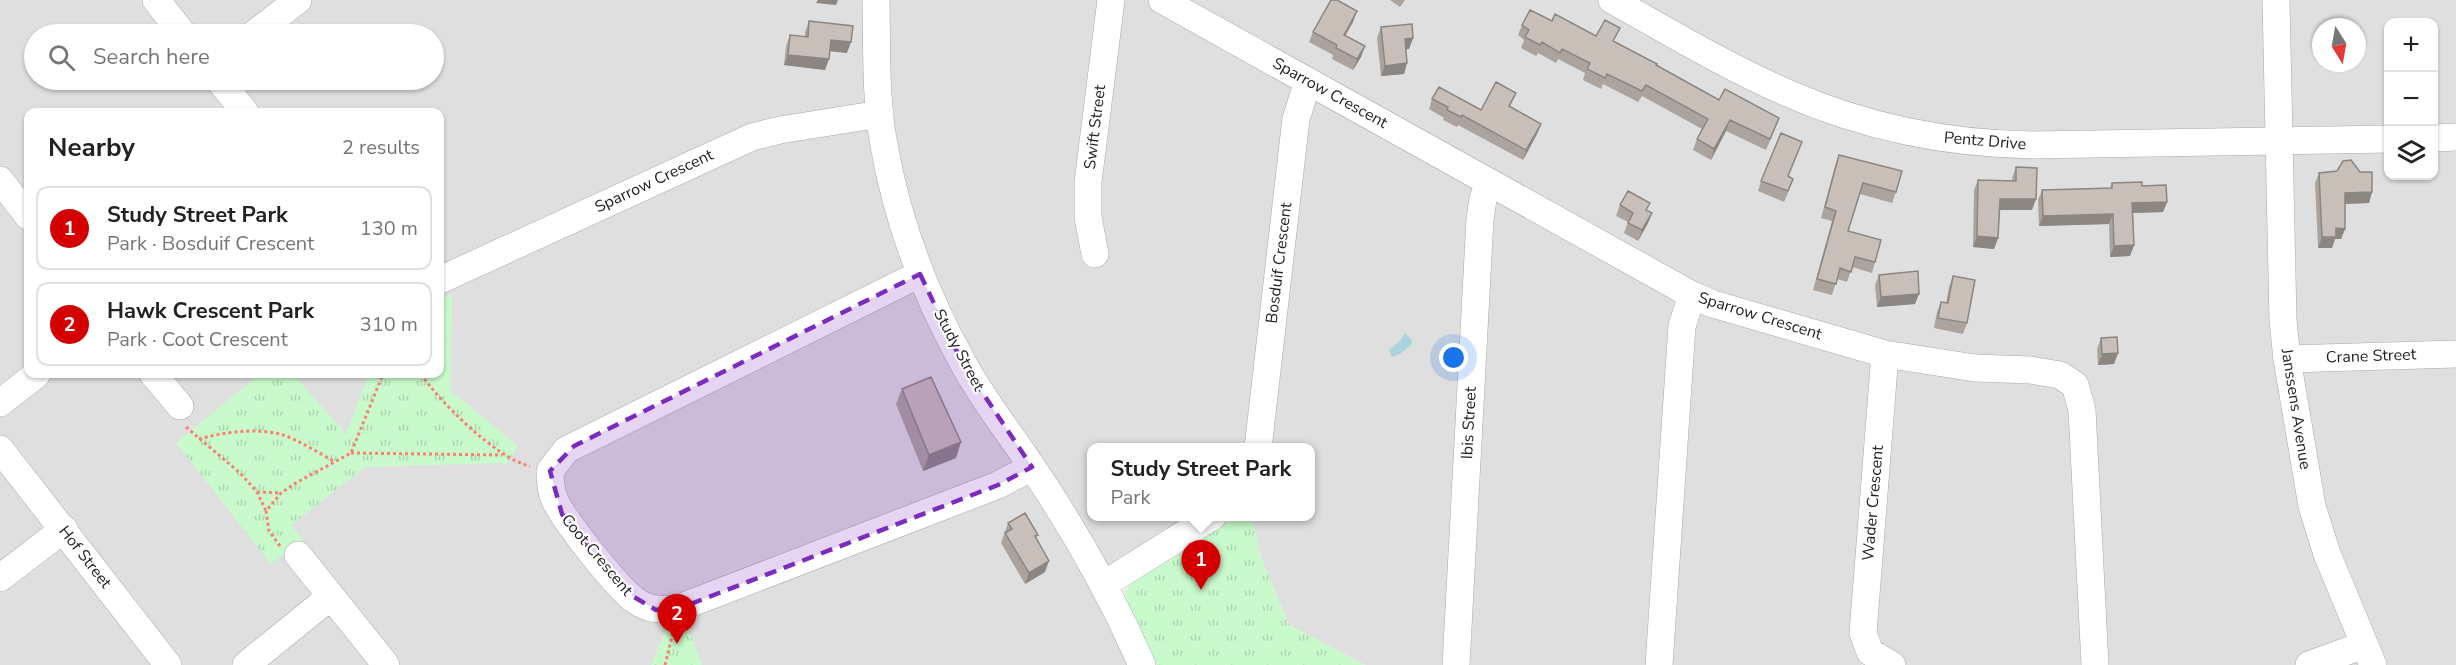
<!DOCTYPE html>
<meta charset="utf-8">
<style>
:root{--surface:#fff;--page:#f2f2f2;--text:#222;--muted:#767676;--line:#e0e0e0;--accent:#d40000}
body{margin:0;font-family:"Nunito Sans",sans-serif;background:var(--page);color:var(--text)}
.controls{position:absolute;right:18px;top:18px;display:grid;overflow:hidden;border-radius:12px;box-shadow:0 2px 4px #0004}
.controls button{width:54px;height:54px;display:grid;place-items:center;padding:0;border:0;border-bottom:2px solid var(--line);background:var(--surface);color:var(--text);font:30px sans-serif}
.compass{position:absolute;left:2312px;top:18px;width:54px;height:54px;border-radius:50%;background:var(--surface);box-shadow:0 2px 4px #0004;rotate:169deg}
.you{position:absolute;left:1454px;top:358px;width:21px;height:21px;margin:-15px;border:4px solid #fff;border-radius:50%;background:#1a73e8;box-shadow:0 0 0 9px #1a73e833}
.badge{display:grid;place-items:center;width:39px;height:39px;border-radius:50%;background:var(--accent);color:#fff;font-size:20px;font-weight:700}
.pin{position:absolute;translate:-50% -50px;filter:drop-shadow(0 2px 3px #0008)}
.pin::after{content:'';position:absolute;top:32px;width:21px;height:18px;background:inherit;clip-path:polygon(0 0,100% 0,50% 100%)}
.popup{position:absolute;left:1087px;top:443px;width:228px;height:78px;box-sizing:border-box;display:grid;place-content:center;border-radius:12px;background:var(--surface);filter:drop-shadow(0 2px 4px #0005);font-size:20px;white-space:nowrap;color:var(--muted)}
.popup b{font-size:22px;color:var(--text)}
.popup::after{content:'';position:absolute;left:50%;top:100%;margin-left:-12px;border:12px solid transparent;border-top-color:var(--surface)}
.list{margin:0;padding:0;list-style:none}
h2{display:flex;justify-content:space-between;align-items:center;height:78px;margin:0;padding:0 24px;font-size:26px}
h2 small{font-size:20px;font-weight:400;color:var(--muted)}
.list li{display:grid;grid-template-columns:39px 1fr auto;gap:18px;align-items:center;box-sizing:border-box;height:84px;margin:0 12px 12px;padding:0 12px;border:2px solid var(--line);border-radius:12px}
.list b{display:block;font-size:22px;white-space:nowrap}
.list p{margin:0;font-size:20px;white-space:nowrap;color:var(--muted)}
.list em{font-size:20px;font-style:normal;color:var(--muted)}
.icon{flex:none;width:33px;height:33px;fill:none;stroke:currentColor;stroke-width:2;stroke-linecap:round;stroke-linejoin:round}
.map{position:relative;flex:none;width:2456px;height:665px;overflow:hidden}
.search{position:absolute;background:var(--surface);box-shadow:0 2px 4px #0004;left:24px;top:24px;width:420px;height:66px;display:flex;align-items:center;gap:15px;box-sizing:border-box;padding:0 21px;border-radius:33px;color:var(--muted);font-size:22px}
.panel{position:absolute;background:var(--surface);box-shadow:0 2px 4px #0004;left:24px;top:108px;width:420px;height:270px;border-radius:12px}
.map>svg:first-child{display:block}
.residential{fill:#e0dfdf;fill-rule:evenodd}
.park{fill:url(#park-tufts)}
.water{fill:#aad3df}
.lines{fill:none;stroke-linecap:round;stroke-linejoin:round}
.minor-casing{stroke:#a9a9a9;stroke-width:28}
.path{stroke:#fa8072;stroke-width:3;stroke-dasharray:3 3;stroke-linecap:butt}
.minor{stroke:#fff;stroke-width:27}
.wall{fill:#aba49e}
.shaded-wall{fill:#8b8681}
.building{fill:#c7bfb8;stroke:#8b8681;stroke-width:1.5}
.marked{fill:#7b2cbf;fill-opacity:0.2;stroke:#7b2cbf;stroke-width:4.5;stroke-dasharray:12 8;stroke-linejoin:round}
.labels{text-anchor:middle;dominant-baseline:central;stroke-width:4.5;stroke-linejoin:round;paint-order:stroke}
.street-label{font-size:16px;fill:#222;stroke:#fff}
</style>
<div class="map">
<svg width="2456" height="665" viewBox="0 0 2456 665">
<defs>
<pattern id="park-tufts" width="24" height="20" patternUnits="userSpaceOnUse" patternTransform="scale(1.5)"><rect width="24" height="20" fill="#c8facc"/><path d="M3 7l-1-3M5 7V3M7 7l1-3M15 17l-1-3M17 17v-4M19 17l1-3" fill="none" stroke="#acd6af"/></pattern>
</defs>
<rect width="100%" height="100%" fill="#f2efe9"/>
<!-- residential -->
<path class="residential" d="M 0,0 L 2456,0 L 2456,665 L 1892,665 L 1870,652 L 1861,665 L 1365,665 L 1289,625 L 1260,555 L 1252,517 L 1310,516 L 1310,448 L 1092,448 L 1092,516 L 1213,517 L 1103,585 L 1142,665 L 0,665 ZM 2388,22 L 2434,22 L 2434,176 L 2388,176 ZM 2321,27 L 2357,27 L 2357,63 L 2321,63 ZM 34,34 L 434,34 L 434,80 L 34,80 ZM 28,112 L 440,112 L 440,374 L 28,374 Z"/>
<!-- park -->
<path class="park" d="M 452,294 L 450,390 L 518,446 L 505,466 L 501,463 L 365,467 L 291,525 L 303,540 L 271,564 L 176,443 L 260,374 L 293,374 L 346,434 L 369,374 L 440,374 L 440,299 Z
M 1236,517 L 1252,517 L 1260,555 L 1289,625 L 1365,665 L 1153,665 L 1125,603 C 1124,592 1130,581 1139,575 Z
M 669,621 L 685,622 L 702,665 L 651,665 Z"/>
<!-- water -->
<path class="water" d="M 1405,333 L 1412,340 L 1411,345 L 1400,354 L 1392,357 L 1389,350 L 1400,341 Z"/>
<g class="lines">
<!-- minor casing -->
<g class="minor-casing">
<path id="minor" d="M 156,0 L 183,34
M 876,0 C 877,48 875,97 884,145 C 897,220 925,294 962,361 C 982,399 1009,432 1032,467 C 1074,529 1112,596 1142,665
M 1162,0 L 1692,295 L 1713,304 L 1885,354 L 1975,368 L 2030,370 L 2060,375 L 2075,385 L 2082,410 L 2095,665
M 1612,0 C 1669,32 1726,66 1785,92 C 1864,127 1948,144 2034,145 L 2388,139
M 2276,0 L 2283,321 L 2287,359 L 2312,506 L 2327,554 L 2373,665
M 254,34 L 298,0
M 219,80 L 245,112
M 2434,138 L 2456,137
M 0,180 L 28,216
M 1095,254 L 1088,217 L 1088,182 L 1111,0
M 920,274 L 566,450 L 550,471 C 550,480 551,490 554,498 C 562,518 618,589 636,601 C 648,610 662,610 676,609 L 998,485 L 1032,467
M 440,280 L 752,137 L 780,130 L 880,114
M 1885,354 L 1863,633 L 1870,652 L 1892,665
M 2287,359 L 2456,354
M 153,374 L 180,406
M 0,403 L 37,374
M 1258,448 L 1296,119 L 1308,81
M 0,449 L 168,665
M 298,555 L 386,665
M 0,578 L 64,529
M 1103,585 L 1213,516
M 246,665 L 330,597
M 1456,665 L 1480,219 L 1483,199 L 1489,182
M 1659,665 L 1682,326 L 1692,295
M 2309,665 L 2364,645"/>
</g>
<!-- path -->
<path class="path" d="M 421,374 C 439,401 498,460 530,466
M 186,427 L 240,473 L 257,492 L 266,511
M 199,439 C 225,432 254,428 280,434 C 297,439 319,453 335,462
M 351,453 L 502,455
M 257,492 L 281,493
M 280,546 L 269,531 L 266,511 L 281,493 L 294,484 L 351,453 L 383,374
M 665,665 L 673,632"/>
<!-- minor -->
<use href="#minor" class="minor"/>
</g>
<!-- wall -->
<path class="wall" d="M 1390,0 L 1405,0 L 1400,7 Z
M 809,21 L 847,53 L 830,51 L 829,59 L 825,70 L 784,65 L 786,46 L 790,35 L 805,37 L 805,32 Z
M 1552,21 L 1615,42 L 1656,66 L 1775,129 L 1766,150 L 1726,131 L 1711,160 L 1693,150 L 1697,139 L 1702,129 L 1642,96 L 1638,102 L 1603,84 L 1601,89 L 1583,80 L 1585,73 L 1558,59 L 1556,63 L 1538,53 L 1536,56 L 1521,48 L 1524,40 L 1518,35 L 1522,25 Z
M 1353,22 L 1345,35 L 1361,57 L 1353,70 L 1332,59 L 1333,55 L 1309,42 L 1313,32 Z
M 1381,27 L 1413,38 L 1409,49 L 1406,49 L 1407,63 L 1404,74 L 1381,76 L 1377,38 Z
M 1516,93 L 1510,107 L 1541,124 L 1537,134 L 1523,160 L 1458,125 L 1457,127 L 1443,120 L 1444,118 L 1429,109 L 1432,99 L 1481,110 Z
M 1798,153 L 1788,176 L 1789,190 L 1784,202 L 1758,191 L 1761,181 Z
M 1839,155 L 1896,192 L 1892,203 L 1860,194 L 1848,231 L 1875,262 L 1872,273 L 1852,267 L 1847,282 L 1837,279 L 1832,295 L 1813,290 L 1832,221 L 1821,218 L 1835,166 Z
M 2016,167 L 2032,210 L 2000,210 L 1998,238 L 1994,249 L 1973,247 L 1974,190 L 1978,180 L 2013,181 L 2012,178 Z
M 2319,173 L 2372,192 L 2369,203 L 2345,204 L 2345,229 L 2341,239 L 2335,239 L 2332,248 L 2318,248 L 2315,183 Z
M 2112,183 L 2142,186 L 2167,202 L 2163,212 L 2133,213 L 2134,245 L 2130,256 L 2110,257 L 2109,224 L 2039,226 L 2038,200 L 2042,190 L 2110,188 Z
M 1620,205 L 1652,213 L 1648,223 L 1638,241 L 1624,233 L 1628,222 L 1616,216 Z
M 1879,275 L 1915,304 L 1877,307 L 1875,285 Z
M 1953,276 L 1967,323 L 1963,334 L 1934,328 L 1937,312 L 1941,302 L 1946,303 L 1949,287 Z
M 2101,338 L 2118,353 L 2114,364 L 2098,365 L 2097,349 Z
M 902,389 L 956,458 L 923,471 L 896,404 Z
M 1008,523 L 1038,535 L 1036,539 L 1045,572 L 1025,584 L 1001,543 Z"/>
<!-- shaded-wall -->
<path class="shaded-wall" d="M 818,0 L 838,0 L 836,5 L 816,3 Z
M 1357,11 L 1353,22 L 1340,45 L 1344,35 Z
M 1413,38 L 1409,49 L 1401,50 L 1405,39 Z
M 831,40 L 851,42 L 847,53 L 828,51 Z
M 1365,46 L 1361,57 L 1353,70 L 1357,59 Z
M 788,55 L 829,59 L 825,70 L 784,65 Z
M 1407,63 L 1404,74 L 1381,76 L 1385,66 Z
M 1730,120 L 1726,131 L 1711,160 L 1714,149 Z
M 1541,124 L 1537,134 L 1523,160 L 1526,150 Z
M 2372,192 L 2369,203 L 2341,204 L 2345,193 Z
M 2000,199 L 2036,199 L 2032,210 L 1996,210 Z
M 2167,202 L 2163,212 L 2128,213 L 2132,203 Z
M 1652,213 L 1648,223 L 1638,241 L 1642,230 Z
M 2113,214 L 2109,224 L 2039,226 L 2043,216 Z
M 2336,228 L 2345,229 L 2341,239 L 2335,239 L 2332,248 L 2318,248 L 2322,237 Z
M 1977,236 L 1998,238 L 1994,249 L 1973,247 Z
M 2134,245 L 2130,256 L 2110,257 L 2114,246 Z
M 1919,294 L 1915,304 L 1877,307 L 1881,297 Z
M 2118,353 L 2114,364 L 2098,365 L 2102,354 Z
M 961,442 L 956,458 L 923,471 L 929,455 Z
M 1049,561 L 1045,572 L 1025,584 L 1029,573 Z"/>
<!-- building -->
<path class="building" d="M 1331,0 L 1337,0 L 1357,11 L 1344,35 L 1365,46 L 1357,59 L 1336,48 L 1337,45 L 1313,32 Z
M 1530,10 L 1552,21 L 1555,14 L 1596,36 L 1605,20 L 1620,28 L 1613,41 L 1657,64 L 1656,65 L 1719,100 L 1725,89 L 1779,118 L 1770,139 L 1730,120 L 1714,149 L 1697,139 L 1708,119 L 1646,85 L 1642,91 L 1607,74 L 1605,78 L 1587,69 L 1590,63 L 1562,49 L 1560,53 L 1542,42 L 1540,45 L 1525,37 L 1529,30 L 1522,25 Z
M 809,21 L 853,26 L 851,42 L 831,40 L 829,59 L 788,55 L 790,35 L 808,37 Z
M 1412,24 L 1413,38 L 1405,39 L 1407,63 L 1385,66 L 1381,27 Z
M 1496,82 L 1516,93 L 1509,106 L 1541,124 L 1526,150 L 1462,115 L 1461,117 L 1447,110 L 1448,107 L 1432,99 L 1439,87 L 1481,110 Z
M 1781,133 L 1802,142 L 1788,176 L 1793,179 L 1788,191 L 1761,181 Z
M 1839,155 L 1902,171 L 1896,192 L 1863,183 L 1848,231 L 1881,240 L 1875,262 L 1855,257 L 1851,272 L 1840,268 L 1836,284 L 1817,279 L 1836,211 L 1825,207 Z
M 2351,160 L 2360,172 L 2372,172 L 2372,192 L 2345,193 L 2345,229 L 2336,228 L 2336,237 L 2322,237 L 2319,173 L 2337,171 L 2343,161 Z
M 2016,167 L 2037,168 L 2036,199 L 2000,199 L 1998,238 L 1977,236 L 1978,180 L 2016,181 Z
M 2142,182 L 2142,186 L 2166,185 L 2167,202 L 2132,203 L 2134,245 L 2114,246 L 2113,214 L 2043,216 L 2042,190 L 2112,188 L 2112,183 Z
M 1628,191 L 1650,203 L 1646,210 L 1652,213 L 1642,230 L 1628,223 L 1633,213 L 1620,205 Z
M 1918,271 L 1919,294 L 1881,297 L 1879,275 Z
M 1953,276 L 1975,280 L 1967,323 L 1938,318 L 1941,302 L 1948,303 Z
M 2117,337 L 2118,353 L 2102,354 L 2101,338 Z
M 931,377 L 961,442 L 929,455 L 902,389 Z
M 1025,513 L 1038,535 L 1035,536 L 1049,561 L 1029,573 L 1005,533 L 1012,529 L 1008,523 Z"/>
<!-- marked area -->
<path class="marked" d="M 920,274 L 962,362 L 1032,467 L 998,485 L 688,605 L 656,610 L 624,591 L 562,514 L 550,471 L 574,446 Z"/>
<g class="labels">
<!-- street labels -->
<g class="street-label">
<text transform="translate(1330 93) rotate(29)">Sparrow Crescent</text>
<text transform="translate(1095 127) rotate(-83)">Swift Street</text>
<text transform="translate(1985 141) rotate(5)">Pentz Drive</text>
<text transform="translate(654 181) rotate(-25)">Sparrow Crescent</text>
<text transform="translate(1279 263) rotate(-83)">Bosduif Crescent</text>
<text transform="translate(1760 316) rotate(17)">Sparrow Crescent</text>
<text transform="translate(959 350) rotate(62)">Study Street</text>
<text transform="translate(2371 356) rotate(-2)">Crane Street</text>
<text transform="translate(2296 409) rotate(81)">Janssens Avenue</text>
<text transform="translate(1469 423) rotate(-87)">Ibis Street</text>
<text transform="translate(1873 503) rotate(-85)">Wader Crescent</text>
<text transform="translate(597 555) rotate(50)">Coot Crescent</text>
<text transform="translate(85 557) rotate(52)">Hof Street</text>
</g>
</g>
</svg>
<div class="controls">
<button>+</button>
<button>−</button>
<button><svg class="icon" aria-label="layers" viewBox="0 0 24 24"><path d="M12 4l9 5-9 5-9-5zM3 14l9 5 9-5"/></svg></button>
</div>
<svg class="compass" viewBox="-18 -18 36 36"><path d="M0-13l5 13h-10z" fill="#e53935"/><path d="M0 13l5-13h-10z" fill="#767676"/></svg>
<div class="you"></div>
<div class="pin badge" style="left:1201px;top:590px">1</div>
<div class="popup"><b>Study Street Park</b>Park</div>
<div class="pin badge" style="left:677px;top:644px">2</div>
<div class="search"><svg class="icon" aria-label="search" viewBox="0 0 24 24"><circle cx="10" cy="10" r="6"/><path d="M15 15l6 6"/></svg>Search here</div>
<section class="panel">
<h2>Nearby<small>2 results</small></h2>
<ul class="list">
<li><span class="badge">1</span><div><b>Study Street Park</b><p>Park · Bosduif Crescent</p></div><em>130 m</em></li>
<li><span class="badge">2</span><div><b>Hawk Crescent Park</b><p>Park · Coot Crescent</p></div><em>310 m</em></li>
</ul>
</section>
</div>
